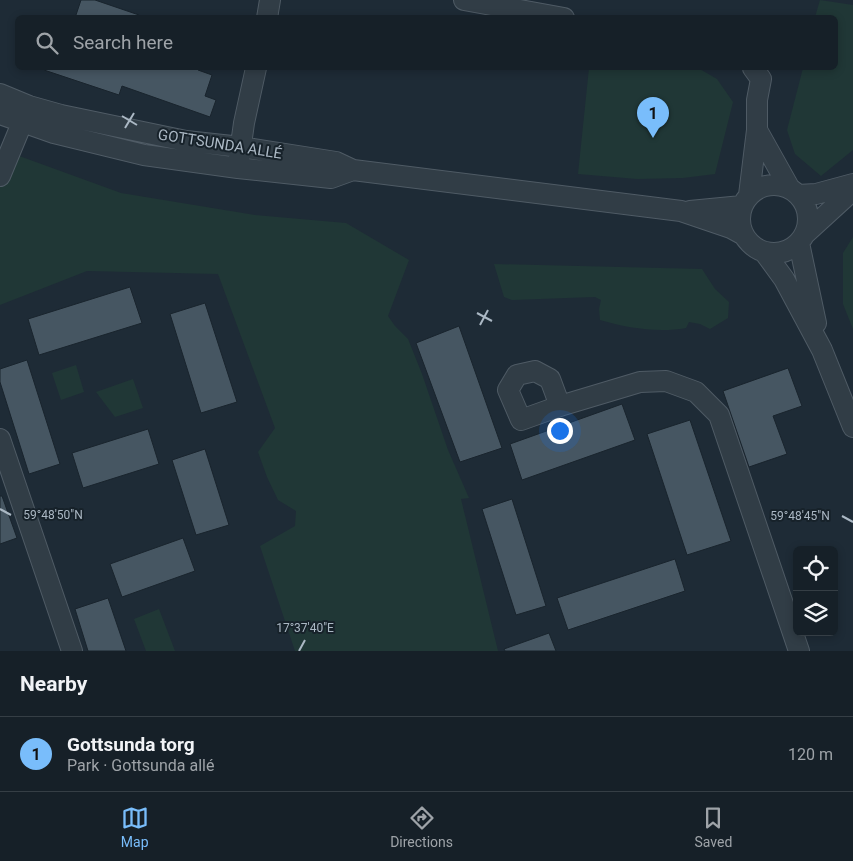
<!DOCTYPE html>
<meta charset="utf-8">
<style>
:root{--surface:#162028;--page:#1f2830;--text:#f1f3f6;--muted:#9ea3a8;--line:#353e45;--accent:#79bdfb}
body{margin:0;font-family:Roboto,sans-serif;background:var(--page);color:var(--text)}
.controls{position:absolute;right:15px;bottom:15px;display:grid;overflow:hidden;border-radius:8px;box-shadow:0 2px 8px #0003}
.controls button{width:45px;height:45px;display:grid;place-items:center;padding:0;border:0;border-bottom:1px solid var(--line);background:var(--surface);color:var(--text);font:25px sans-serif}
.you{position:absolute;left:559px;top:430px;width:18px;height:18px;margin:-12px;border:4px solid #fff;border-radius:50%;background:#1a73e8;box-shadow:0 0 0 8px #1a73e833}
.badge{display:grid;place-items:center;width:32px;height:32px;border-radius:50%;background:var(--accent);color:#111;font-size:16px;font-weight:700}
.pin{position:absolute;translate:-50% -41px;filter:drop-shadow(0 1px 2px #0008)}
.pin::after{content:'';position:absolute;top:26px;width:18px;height:15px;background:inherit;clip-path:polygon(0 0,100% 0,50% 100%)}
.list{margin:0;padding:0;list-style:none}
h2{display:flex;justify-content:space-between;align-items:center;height:65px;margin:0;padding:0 20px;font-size:21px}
h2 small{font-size:16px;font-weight:400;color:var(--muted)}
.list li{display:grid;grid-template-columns:32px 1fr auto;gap:15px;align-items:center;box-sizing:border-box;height:75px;padding:0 20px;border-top:1px solid var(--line)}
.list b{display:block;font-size:19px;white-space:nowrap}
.list p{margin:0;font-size:16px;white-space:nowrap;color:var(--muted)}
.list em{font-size:16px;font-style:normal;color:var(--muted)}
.icon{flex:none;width:28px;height:28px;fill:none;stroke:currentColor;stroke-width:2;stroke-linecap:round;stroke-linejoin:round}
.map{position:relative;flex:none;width:853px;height:651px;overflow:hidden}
.search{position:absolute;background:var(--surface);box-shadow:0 2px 8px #0003;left:15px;right:15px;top:15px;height:55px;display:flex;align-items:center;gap:12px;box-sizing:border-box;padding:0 18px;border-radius:8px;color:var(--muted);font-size:19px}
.sheet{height:140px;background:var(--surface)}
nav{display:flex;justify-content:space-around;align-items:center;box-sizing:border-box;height:70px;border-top:1px solid var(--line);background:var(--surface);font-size:14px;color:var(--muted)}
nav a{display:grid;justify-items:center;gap:2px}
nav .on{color:var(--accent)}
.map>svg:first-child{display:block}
.green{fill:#203736}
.building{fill:#465662;stroke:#19242d}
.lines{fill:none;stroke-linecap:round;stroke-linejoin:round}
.minor-casing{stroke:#4f5b65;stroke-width:22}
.minor{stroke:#313d46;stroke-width:20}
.ticks{fill:none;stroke:#abb8c4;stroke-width:2}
.labels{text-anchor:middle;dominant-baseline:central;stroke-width:4;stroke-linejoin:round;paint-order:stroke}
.street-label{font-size:15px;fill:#abb8c4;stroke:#17222a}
.ticks-label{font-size:12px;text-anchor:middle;fill:#abb8c4;stroke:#17222a;stroke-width:4;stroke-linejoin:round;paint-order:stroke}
</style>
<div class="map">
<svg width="853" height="651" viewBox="0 0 853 651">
<rect width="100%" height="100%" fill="#1e2b36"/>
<!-- green -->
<path class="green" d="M 820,0 L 853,5 L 853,150 L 821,176 L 795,154 L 787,130 L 803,68 L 836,68 L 836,18 L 815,17 Z
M 589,68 L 698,68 L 717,79 L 733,102 L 715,174 L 683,178 L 637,179 L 578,174 Z
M 0,149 L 121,193 L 255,215 L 346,223 L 409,260 L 388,316 L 395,326 L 408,339 L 422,374 L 448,450 L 469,498 L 461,499 L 498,651 L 295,651 L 260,546 L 295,526 L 296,511 L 278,500 L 267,477 L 258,452 L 275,428 L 218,274 L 87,271 L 0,305 Z
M 853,237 L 853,329 L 843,304 L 843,253 Z
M 494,264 L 702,269 L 715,289 L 729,302 L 728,318 L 710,329 L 700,324 L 689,322 L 686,328 C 658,333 627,328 600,320 L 599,309 L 601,300 L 595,297 L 512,300 L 504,297 Z
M 76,365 L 84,392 L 61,400 L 52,373 Z
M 133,379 L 143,408 L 115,417 L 96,392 Z
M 159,609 L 175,651 L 146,651 L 134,619 Z"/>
<!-- building -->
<path class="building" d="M 81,0 L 95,0 L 139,15 L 139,18 L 75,18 Z
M 44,68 L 198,68 L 198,70 L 212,75 L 205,96 L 216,100 L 210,117 L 122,86 L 119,95 L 44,70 Z
M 130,287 L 142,323 L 39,355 L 28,319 Z
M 205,303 L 237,402 L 201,413 L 170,314 Z
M 459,326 L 502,448 L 460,462 L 416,343 Z
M 27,360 L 60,464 L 29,474 L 0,382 L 0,369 Z
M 788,368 L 802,406 L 773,416 L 787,454 L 749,467 L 723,391 Z
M 622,404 L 635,440 L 522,480 L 510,444 Z
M 690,420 L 731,541 L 687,555 L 647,434 Z
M 148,429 L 159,464 L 83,488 L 72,453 Z
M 205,449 L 229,525 L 196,535 L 172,460 Z
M 0,496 L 2,496 L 17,538 L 0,544 Z
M 512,499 L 546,606 L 516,615 L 482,509 Z
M 183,538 L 195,571 L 122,597 L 110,564 Z
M 675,559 L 685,591 L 568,630 L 557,598 Z
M 108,598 L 126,651 L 88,651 L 75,609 Z
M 549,633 L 556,651 L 505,651 L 504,649 Z"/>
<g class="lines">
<!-- minor casing -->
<g class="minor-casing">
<path id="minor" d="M 464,0 L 564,18
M 267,18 L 270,0
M 0,94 L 29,106 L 61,115 L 186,141 L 241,147 L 336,162 L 353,170 L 681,211 L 731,228 L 742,234
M 0,114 L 54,133 L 144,155 L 238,168 L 331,178 L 353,170
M 757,130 L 790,189
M 239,159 L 244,123 L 256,68
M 0,176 L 27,111
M740 219a34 34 0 1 1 68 0a34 34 0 1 1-68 0Z
M 749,195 L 757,130 L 757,100 L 761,79 L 753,68
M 798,195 L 816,194 L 853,184
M 690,211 L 742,206
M 805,234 L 853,190
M 799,243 L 816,323
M 765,253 L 784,279 L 822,350 L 853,427
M 560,406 L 550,379 L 535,371 L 517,375 L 508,390 L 521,420 L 560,406 L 640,382 L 666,381 L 696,392 L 719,415 L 799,651
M 0,439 L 72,651"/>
</g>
<!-- minor -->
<use href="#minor" class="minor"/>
</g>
<!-- ticks -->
<path class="ticks" d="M 122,116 L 137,125M 125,128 L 134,113M 477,313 L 492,321M 480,325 L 488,310M 0,509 L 11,515M 842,516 L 853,522M 299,651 L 305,640"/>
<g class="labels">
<!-- street labels -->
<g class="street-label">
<text transform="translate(220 144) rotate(9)">GOTTSUNDA ALLÉ</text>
</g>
</g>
<g class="ticks-label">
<text x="53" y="519">59°48'50"N</text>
<text x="800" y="520">59°48'45"N</text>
<text x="305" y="632">17°37'40"E</text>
</g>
</svg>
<div class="controls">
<button><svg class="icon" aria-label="locate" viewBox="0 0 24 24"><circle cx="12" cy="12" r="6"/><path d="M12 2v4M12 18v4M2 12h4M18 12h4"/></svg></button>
<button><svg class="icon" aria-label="layers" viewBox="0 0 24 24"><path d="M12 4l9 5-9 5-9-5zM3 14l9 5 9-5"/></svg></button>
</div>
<div class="you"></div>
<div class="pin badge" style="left:653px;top:138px">1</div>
<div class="search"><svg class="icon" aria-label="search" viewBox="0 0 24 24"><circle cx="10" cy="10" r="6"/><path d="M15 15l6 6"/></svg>Search here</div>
</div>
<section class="sheet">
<h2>Nearby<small></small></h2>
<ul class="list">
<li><span class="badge">1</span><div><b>Gottsunda torg</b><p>Park · Gottsunda allé</p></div><em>120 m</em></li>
</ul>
</section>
<nav>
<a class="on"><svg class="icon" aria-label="map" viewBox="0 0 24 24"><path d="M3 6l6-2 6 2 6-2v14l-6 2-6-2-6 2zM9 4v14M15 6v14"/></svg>Map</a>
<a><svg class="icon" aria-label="directions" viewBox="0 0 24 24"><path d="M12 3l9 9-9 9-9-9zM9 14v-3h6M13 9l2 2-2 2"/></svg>Directions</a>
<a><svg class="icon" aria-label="saved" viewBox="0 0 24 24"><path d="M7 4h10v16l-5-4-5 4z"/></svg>Saved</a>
</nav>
